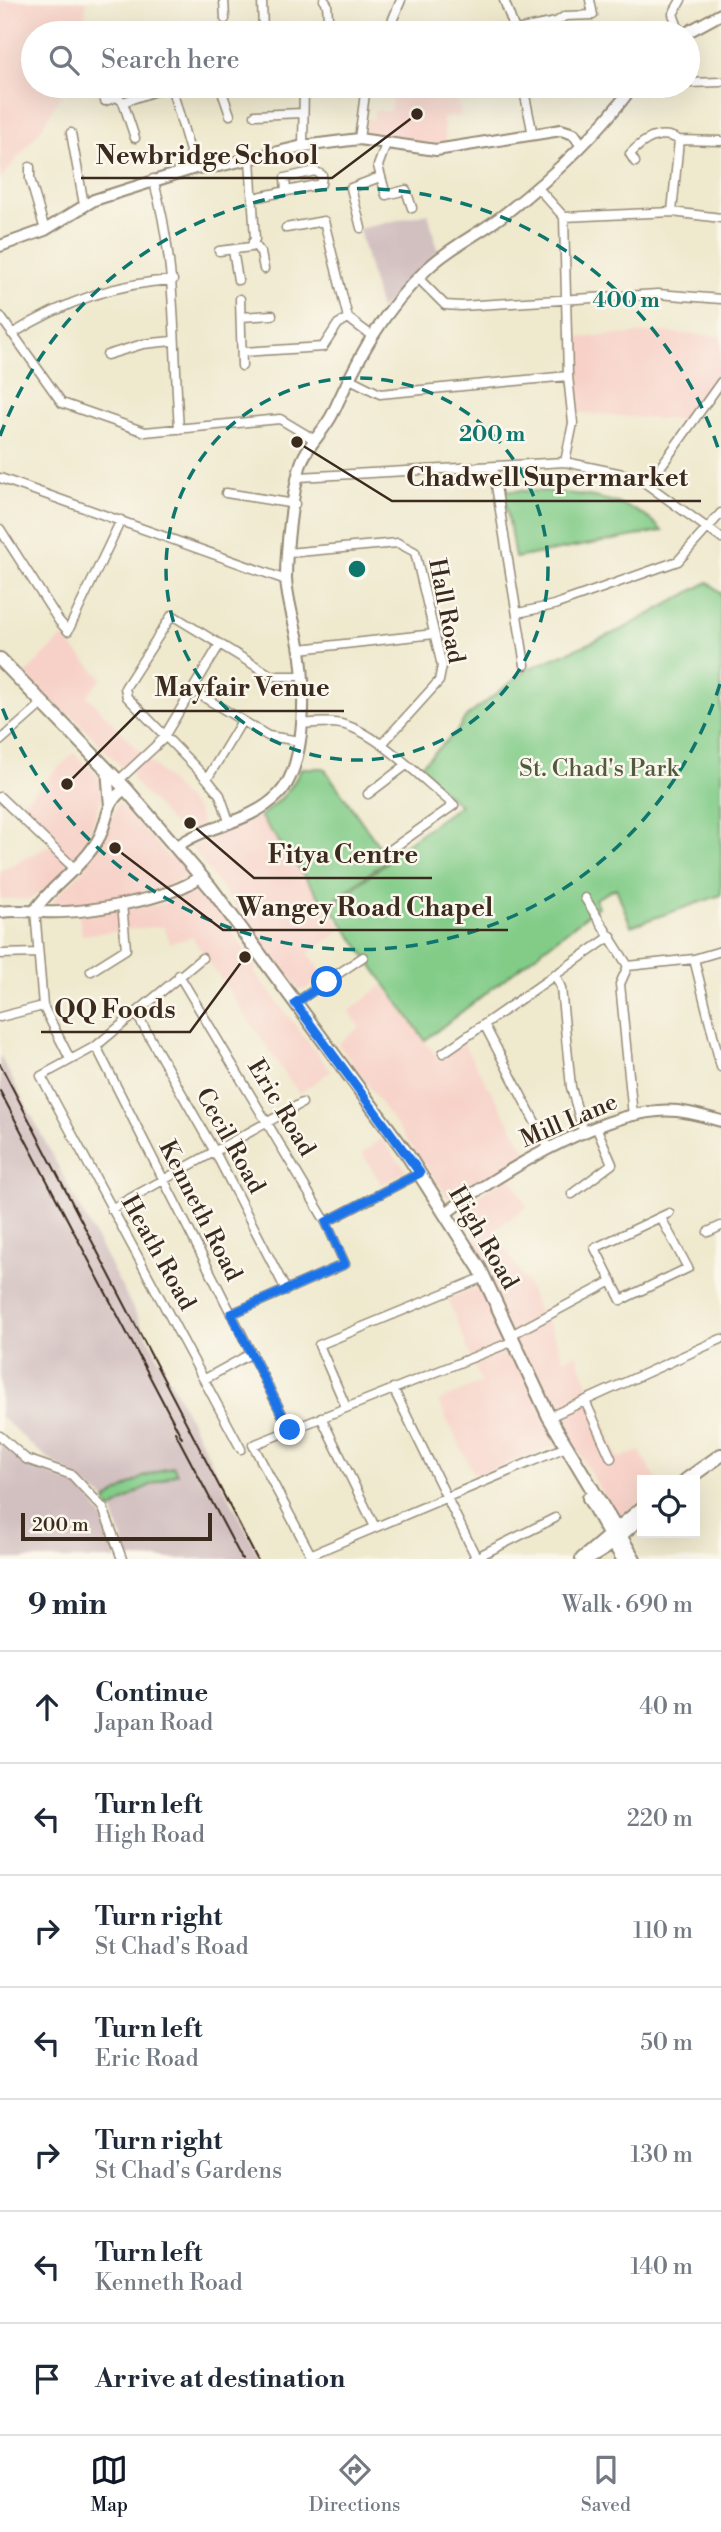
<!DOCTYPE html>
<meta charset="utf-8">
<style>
:root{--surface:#fff;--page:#f2f2f3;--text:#1f2937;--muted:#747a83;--line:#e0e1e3;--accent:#111827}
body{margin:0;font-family:"Libre Bodoni",serif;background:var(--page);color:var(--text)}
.controls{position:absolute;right:21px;bottom:21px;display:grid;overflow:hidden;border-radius:0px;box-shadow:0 7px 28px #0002}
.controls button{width:63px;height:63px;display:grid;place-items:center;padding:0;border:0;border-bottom:2px solid var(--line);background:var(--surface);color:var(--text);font:35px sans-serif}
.scale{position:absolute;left:21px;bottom:18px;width:191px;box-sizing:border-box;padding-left:7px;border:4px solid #3b2a1e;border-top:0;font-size:19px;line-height:24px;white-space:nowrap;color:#3b2a1e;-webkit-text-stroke:5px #fbf7ec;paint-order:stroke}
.stop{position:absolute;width:21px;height:21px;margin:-16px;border:5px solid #1a73e8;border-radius:50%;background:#fff}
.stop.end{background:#1a73e8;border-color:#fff;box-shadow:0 2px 7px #0008}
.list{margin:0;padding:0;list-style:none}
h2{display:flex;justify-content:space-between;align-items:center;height:91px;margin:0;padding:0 28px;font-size:30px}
h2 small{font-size:23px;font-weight:400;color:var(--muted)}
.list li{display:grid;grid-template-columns:46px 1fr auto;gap:21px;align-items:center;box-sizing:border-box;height:112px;padding:0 28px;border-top:2px solid var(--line)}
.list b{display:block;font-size:26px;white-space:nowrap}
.list p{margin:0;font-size:23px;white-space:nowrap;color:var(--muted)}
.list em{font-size:23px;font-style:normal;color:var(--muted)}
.icon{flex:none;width:38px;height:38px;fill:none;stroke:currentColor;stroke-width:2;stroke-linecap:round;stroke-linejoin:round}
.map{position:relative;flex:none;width:721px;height:1559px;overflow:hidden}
.search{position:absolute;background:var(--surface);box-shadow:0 7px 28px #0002;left:21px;right:21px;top:21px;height:77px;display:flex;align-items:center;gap:18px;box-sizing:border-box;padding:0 24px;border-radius:38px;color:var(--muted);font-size:26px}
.sheet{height:875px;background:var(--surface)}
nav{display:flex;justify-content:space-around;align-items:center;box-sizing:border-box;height:98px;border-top:2px solid var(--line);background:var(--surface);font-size:19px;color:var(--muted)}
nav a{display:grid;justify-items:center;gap:4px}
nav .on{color:var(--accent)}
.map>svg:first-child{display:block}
.built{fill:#f7d1c8}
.industrial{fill:#d2bfc0}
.green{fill:#82cc88;stroke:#5e7b53;stroke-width:2}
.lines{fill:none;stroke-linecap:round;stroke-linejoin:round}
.street-casing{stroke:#958a76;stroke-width:11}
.secondary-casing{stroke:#958a76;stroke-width:14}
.primary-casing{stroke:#958a76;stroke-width:16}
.street{stroke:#fff;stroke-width:8}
.secondary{stroke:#fff;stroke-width:10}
.primary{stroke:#fff;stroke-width:12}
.rail{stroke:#3b2a1e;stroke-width:2}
.route{stroke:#1a73e8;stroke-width:9}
.ring{fill:none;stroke:#0f766e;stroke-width:3.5;stroke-dasharray:12 9}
.labels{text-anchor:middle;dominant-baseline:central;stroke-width:5;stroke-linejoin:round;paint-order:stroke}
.street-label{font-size:24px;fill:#3b2a1e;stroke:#fbf7ec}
.park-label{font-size:24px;fill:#505b3e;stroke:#fbf7ec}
.centre{fill:#0f766e;stroke:#fbf7ec;stroke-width:3.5}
.ring-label{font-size:21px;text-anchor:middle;font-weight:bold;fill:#0f766e;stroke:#fbf7ec;stroke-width:5;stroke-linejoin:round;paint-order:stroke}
.leader{fill:none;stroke:#3b2a1e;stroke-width:2.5}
.callout-dot{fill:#3b2a1e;stroke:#fbf7ec;stroke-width:2.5}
.callout-label{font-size:26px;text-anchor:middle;font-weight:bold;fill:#3b2a1e;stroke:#fbf7ec;stroke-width:5;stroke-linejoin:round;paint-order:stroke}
</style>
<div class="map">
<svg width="721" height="1559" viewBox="0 0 721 1559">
<rect width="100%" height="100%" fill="#fbf7ec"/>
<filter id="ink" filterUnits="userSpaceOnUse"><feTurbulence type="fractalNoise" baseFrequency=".0143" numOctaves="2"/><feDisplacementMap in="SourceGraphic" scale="14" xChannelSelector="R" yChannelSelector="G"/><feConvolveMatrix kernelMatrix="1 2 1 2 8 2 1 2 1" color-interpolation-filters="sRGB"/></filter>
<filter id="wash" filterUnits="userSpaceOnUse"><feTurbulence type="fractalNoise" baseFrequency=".00686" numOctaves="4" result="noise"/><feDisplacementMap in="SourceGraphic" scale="28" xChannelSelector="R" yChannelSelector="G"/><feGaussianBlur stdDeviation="1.57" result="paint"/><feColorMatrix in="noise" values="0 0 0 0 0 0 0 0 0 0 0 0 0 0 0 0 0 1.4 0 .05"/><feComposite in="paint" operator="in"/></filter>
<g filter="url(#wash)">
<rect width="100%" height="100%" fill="#efe9ce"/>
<!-- built -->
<path class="built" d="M 0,0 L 87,1 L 82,33 L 33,33 L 33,86 L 66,86 L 43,126 L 0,180 Z
M 394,86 L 455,86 L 461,116 L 443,118 L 446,143 L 423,143 L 364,133 L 367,119 L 373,120 L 375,110 L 390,112 Z
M 660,332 L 721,336 L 721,378 L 691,421 L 578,413 L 575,338 Z
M 63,637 L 102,678 L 87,696 L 196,809 L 203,827 L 181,833 L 132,779 L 133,775 L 126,767 L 121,767 L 71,714 L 67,718 L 25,674 Z
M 74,753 L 101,780 L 103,793 L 87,840 L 52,887 L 27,900 L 0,898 L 0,871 L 53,844 L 18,807 Z
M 118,801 L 170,859 L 175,856 L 187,870 L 186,877 L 148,895 L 55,905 L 53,900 L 80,874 L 105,839 Z
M 260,816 L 343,930 L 309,953 L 324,976 L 304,990 L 299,990 L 283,970 L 191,847 Z
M 199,885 L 227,922 L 257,969 L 254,972 L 331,1071 L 299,1094 L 192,937 L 170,943 L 164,926 L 82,935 L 79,915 L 162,904 Z
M 383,985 L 440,1061 L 463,1043 L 528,1154 L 457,1197 L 448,1197 L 338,1044 L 360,1027 L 349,1011 Z
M 381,1139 L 406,1170 L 382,1185 L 362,1153 Z
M 510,1175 L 527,1207 L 494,1230 L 527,1283 L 540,1315 L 549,1324 L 564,1359 L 576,1354 L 618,1458 L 640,1451 L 657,1480 L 642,1480 L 642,1501 L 622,1515 L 613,1512 L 571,1439 L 475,1477 L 438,1401 L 481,1383 L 448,1299 L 494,1277 L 475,1241 L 486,1234 L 464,1206 Z"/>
<!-- industrial -->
<path class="industrial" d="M 428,213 L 438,251 L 380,310 L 359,229 Z
M 0,1056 L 151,1343 L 261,1559 L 129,1559 L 112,1509 L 140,1490 L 176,1473 L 143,1477 L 106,1500 L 37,1450 L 0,1416 Z
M 0,1441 L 21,1461 L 83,1489 L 102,1516 L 116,1559 L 0,1559 Z"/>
<!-- green -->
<path class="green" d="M 504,491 C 549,490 630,492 662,531 L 515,558 Z
M 708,582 L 721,593 L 721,895 L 631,926 L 616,888 L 595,899 L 598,907 L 425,1040 L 330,906 L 390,860 L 392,854 L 460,805 L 417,769 L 457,731 L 465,718 L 528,669 L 623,629 Z
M 301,768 L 324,768 L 388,859 L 326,906 L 260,816 C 279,802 292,790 301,768 Z
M 173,1466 L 177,1473 L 140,1490 L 110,1511 L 106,1500 L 143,1477 Z"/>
</g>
<g filter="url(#ink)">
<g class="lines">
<!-- street casing -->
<g class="street-casing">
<path id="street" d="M 224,0 L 225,19
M 262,0 L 263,33
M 324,0 L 327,4 L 329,33
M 504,0 L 516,33
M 516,30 L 556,22 L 565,16 L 593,15 L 590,0
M 387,33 L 401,0
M 680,33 L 673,14 L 681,0
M 688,83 L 721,82
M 171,86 L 195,168
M 220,86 L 230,115
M 523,86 L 533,135
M 105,101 L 117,97 L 123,102
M 255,115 L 302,113
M 71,133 L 84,205
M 135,138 L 123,102 L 170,86
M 359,139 L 366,86
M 386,144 L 378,166 L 386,195 L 406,190 L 412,208
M 303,146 L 304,86
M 635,162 L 630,154 C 644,139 660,129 679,140
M 30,167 L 30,179 L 45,230
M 153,179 C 177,260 173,345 179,429
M 537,187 L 564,217 L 672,212 L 721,218
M 253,198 L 321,184 L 322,175 L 315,171 L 285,178 L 286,191
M 672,212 L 679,140 L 721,141
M 564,217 L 568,376 L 573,423 L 565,462
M 286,228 L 324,221 L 348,318
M 361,228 L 351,188 L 380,177
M 253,242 L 261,253 L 264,269
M 233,250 L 238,280
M 219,251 L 251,247 L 255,239 L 250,159
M 418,278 L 445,305 L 461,306 L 658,294 L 721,299
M 240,299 L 242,366
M 0,316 L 62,403 L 145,432 L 280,419 L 315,440
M 241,317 L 272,315
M 12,334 C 62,303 114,283 173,280
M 242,352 L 323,347 L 338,324 L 348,318 L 372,336
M 107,355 L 143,344 L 172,341
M 348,378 L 380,394 L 568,376
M 493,467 L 525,665
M 299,477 L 565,462 L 637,477 L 721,538
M 0,478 L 286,580
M 649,483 L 721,382
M 226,493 L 295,504
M 0,529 L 59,621 L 68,631 L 121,520
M 287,553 L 398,543 L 415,552 L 442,666 L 439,681 L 382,744
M 518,613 L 554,605 L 678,561 L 721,513
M 300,649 L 434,634
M 192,690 L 268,736 L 300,741
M 301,724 C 315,723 331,721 345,725 C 380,735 424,781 454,805 L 386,853
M 0,741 L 43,703
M 207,779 L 242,721
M 118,781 L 162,740 L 220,644
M 368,794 L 405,766
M 0,797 L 76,870
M 230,824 L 220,795 L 207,779 L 127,697 L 125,688 L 172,615 L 272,676 L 301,676
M 585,898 L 628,966 L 694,959 L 721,951
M 35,910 L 43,1006 L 70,1059
M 0,954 L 38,953
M 202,958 L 96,1046 L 41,1076 L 241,1449
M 694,959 L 721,1067
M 628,966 L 620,984 L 633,1116
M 91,971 L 126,949 L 122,903
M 555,974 L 561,988 L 571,1087 L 584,1134
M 179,975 L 326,1222 L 345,1264 L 231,1314
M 295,1003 L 363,957
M 136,1013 L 215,1152 L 286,1290
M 0,1017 L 43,1006
M 485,1026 L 549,1149
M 96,1046 L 290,1430
M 443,1053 L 611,936
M 572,1194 L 612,1164 L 597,1129
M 111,1209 L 302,1103
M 661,1218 L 688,1268 L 621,1300 L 595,1248 L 669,1213
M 326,1222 L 420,1173
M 708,1232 L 721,1226
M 511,1335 L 612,1281
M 205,1379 L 252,1353
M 393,1388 L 477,1559
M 585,1401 L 611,1458
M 346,1407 L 319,1345 L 484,1277
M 321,1417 L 375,1527
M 549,1417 L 721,1339
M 0,1436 L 26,1459 L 72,1475 L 103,1508 L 122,1559
M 310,1555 L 566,1447
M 313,1559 L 253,1445 L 514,1341
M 473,1559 L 555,1518"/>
</g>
<!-- secondary casing -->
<g class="secondary-casing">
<path id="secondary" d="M 686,33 L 721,14
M 0,246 L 45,230 L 94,200 L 195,168 L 219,166 L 303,146 L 359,139 L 436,150 L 561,130 L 574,134 L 581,144
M 107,769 L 110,806
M 177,847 C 203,825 249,825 279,794 C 307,765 306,683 299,645 C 295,623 287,601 286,578 C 286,548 292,496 300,467 C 305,447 324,432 333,413 C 358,358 382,311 428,268 C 451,246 481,233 506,213 C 552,177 598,134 633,86
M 35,910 C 53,883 84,867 100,836 C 108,819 107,798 126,789
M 0,912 C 15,910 29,911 43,912 C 82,914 171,900 201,876
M 446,1213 C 496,1175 594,1116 658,1111 C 680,1109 700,1115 721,1121"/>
</g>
<!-- primary casing -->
<g class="primary-casing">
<path id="primary" d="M 0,659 L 126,789 L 211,888 L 407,1154 L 480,1269 L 549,1417 L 634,1559
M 686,1480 L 721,1455
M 589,1498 L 623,1559
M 582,1559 L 642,1508
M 588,1559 L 610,1545 L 642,1516"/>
</g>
<!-- street -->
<use href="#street" class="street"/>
<!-- secondary -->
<use href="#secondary" class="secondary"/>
<!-- primary -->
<use href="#primary" class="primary"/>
<!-- rail -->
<path class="rail" d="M 0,1064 L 257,1559
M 0,1091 L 182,1438
M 175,1432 L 242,1559"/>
</g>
</g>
<g class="lines" filter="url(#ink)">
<!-- route -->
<path class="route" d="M 290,1430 L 231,1314 L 345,1264 L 326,1222 L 420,1173 L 295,1003 L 327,982"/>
</g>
<!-- distance rings -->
<g class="ring">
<circle cx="357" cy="569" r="191"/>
<path d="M720 684A381 381 0 0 1 0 702M0 436A381 381 0 0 1 720 454"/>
</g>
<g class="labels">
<!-- street labels -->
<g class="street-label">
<text transform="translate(446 611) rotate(79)">Hall Road</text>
<text transform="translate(281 1108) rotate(59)">Eric Road</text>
<text transform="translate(569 1121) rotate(-23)">Mill Lane</text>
<text transform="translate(230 1141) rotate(61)">Cecil Road</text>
<text transform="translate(200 1211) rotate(63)">Kenneth Road</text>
<text transform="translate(483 1238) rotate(60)">High Road</text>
<text transform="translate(158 1253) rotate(61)">Heath Road</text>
</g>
<!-- park labels -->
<g class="park-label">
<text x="599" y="769">St. Chad's Park</text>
</g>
</g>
<circle cx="357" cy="569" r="10" class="centre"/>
<g class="ring-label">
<text x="626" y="307">400 m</text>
<text x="492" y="441">200 m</text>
</g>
<!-- callouts -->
<path class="leader" d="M417 114L332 178H81M297 442L392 501H701M67 784L140 711H344M190 823L254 878H432M115 848L223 930H508M245 957L190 1032H41"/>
<g class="callout-dot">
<circle cx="417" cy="114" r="7"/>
<circle cx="297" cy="442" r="7"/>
<circle cx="67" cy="784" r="7"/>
<circle cx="190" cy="823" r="7"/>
<circle cx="115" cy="848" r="7"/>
<circle cx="245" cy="957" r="7"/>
</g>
<g class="callout-label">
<text x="207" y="164">Newbridge School</text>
<text x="547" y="486">Chadwell Supermarket</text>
<text x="242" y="696">Mayfair Venue</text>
<text x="343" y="863">Fitya Centre</text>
<text x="365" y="916">Wangey Road Chapel</text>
<text x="115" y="1018">QQ Foods</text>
</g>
</svg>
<div class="controls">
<button><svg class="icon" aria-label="locate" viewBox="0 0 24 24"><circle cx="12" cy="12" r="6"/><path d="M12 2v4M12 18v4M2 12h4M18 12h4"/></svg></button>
</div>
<div class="scale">200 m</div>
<div class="stop" style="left:327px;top:982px"></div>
<div class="stop end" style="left:290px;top:1430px"></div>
<div class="search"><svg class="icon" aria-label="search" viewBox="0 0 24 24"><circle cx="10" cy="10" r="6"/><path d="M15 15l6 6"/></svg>Search here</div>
</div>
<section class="sheet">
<h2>9 min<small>Walk · 690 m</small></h2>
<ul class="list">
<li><svg class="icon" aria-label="ahead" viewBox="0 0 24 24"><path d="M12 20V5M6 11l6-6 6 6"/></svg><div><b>Continue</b><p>Japan Road</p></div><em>40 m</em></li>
<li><svg class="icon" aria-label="left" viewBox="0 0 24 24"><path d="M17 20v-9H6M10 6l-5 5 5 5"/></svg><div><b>Turn left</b><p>High Road</p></div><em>220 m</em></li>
<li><svg class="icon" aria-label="right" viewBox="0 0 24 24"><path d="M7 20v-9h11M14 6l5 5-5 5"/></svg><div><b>Turn right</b><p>St Chad's Road</p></div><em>110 m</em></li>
<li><svg class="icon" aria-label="left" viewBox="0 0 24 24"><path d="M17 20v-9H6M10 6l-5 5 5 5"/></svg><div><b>Turn left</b><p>Eric Road</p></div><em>50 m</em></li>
<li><svg class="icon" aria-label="right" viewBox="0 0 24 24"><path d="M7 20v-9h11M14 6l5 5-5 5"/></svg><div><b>Turn right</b><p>St Chad's Gardens</p></div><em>130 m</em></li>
<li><svg class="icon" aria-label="left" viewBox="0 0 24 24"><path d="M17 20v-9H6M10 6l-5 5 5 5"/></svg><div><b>Turn left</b><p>Kenneth Road</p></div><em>140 m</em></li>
<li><svg class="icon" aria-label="arrive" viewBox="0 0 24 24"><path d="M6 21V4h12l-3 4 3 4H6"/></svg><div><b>Arrive at destination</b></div></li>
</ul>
</section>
<nav>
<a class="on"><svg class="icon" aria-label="map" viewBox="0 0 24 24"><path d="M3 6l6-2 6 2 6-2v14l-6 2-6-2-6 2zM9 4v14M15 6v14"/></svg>Map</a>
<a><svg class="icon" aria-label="directions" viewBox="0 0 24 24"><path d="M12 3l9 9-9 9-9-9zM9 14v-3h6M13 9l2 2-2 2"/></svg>Directions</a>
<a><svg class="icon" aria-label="saved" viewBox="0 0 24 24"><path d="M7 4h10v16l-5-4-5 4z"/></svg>Saved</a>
</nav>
